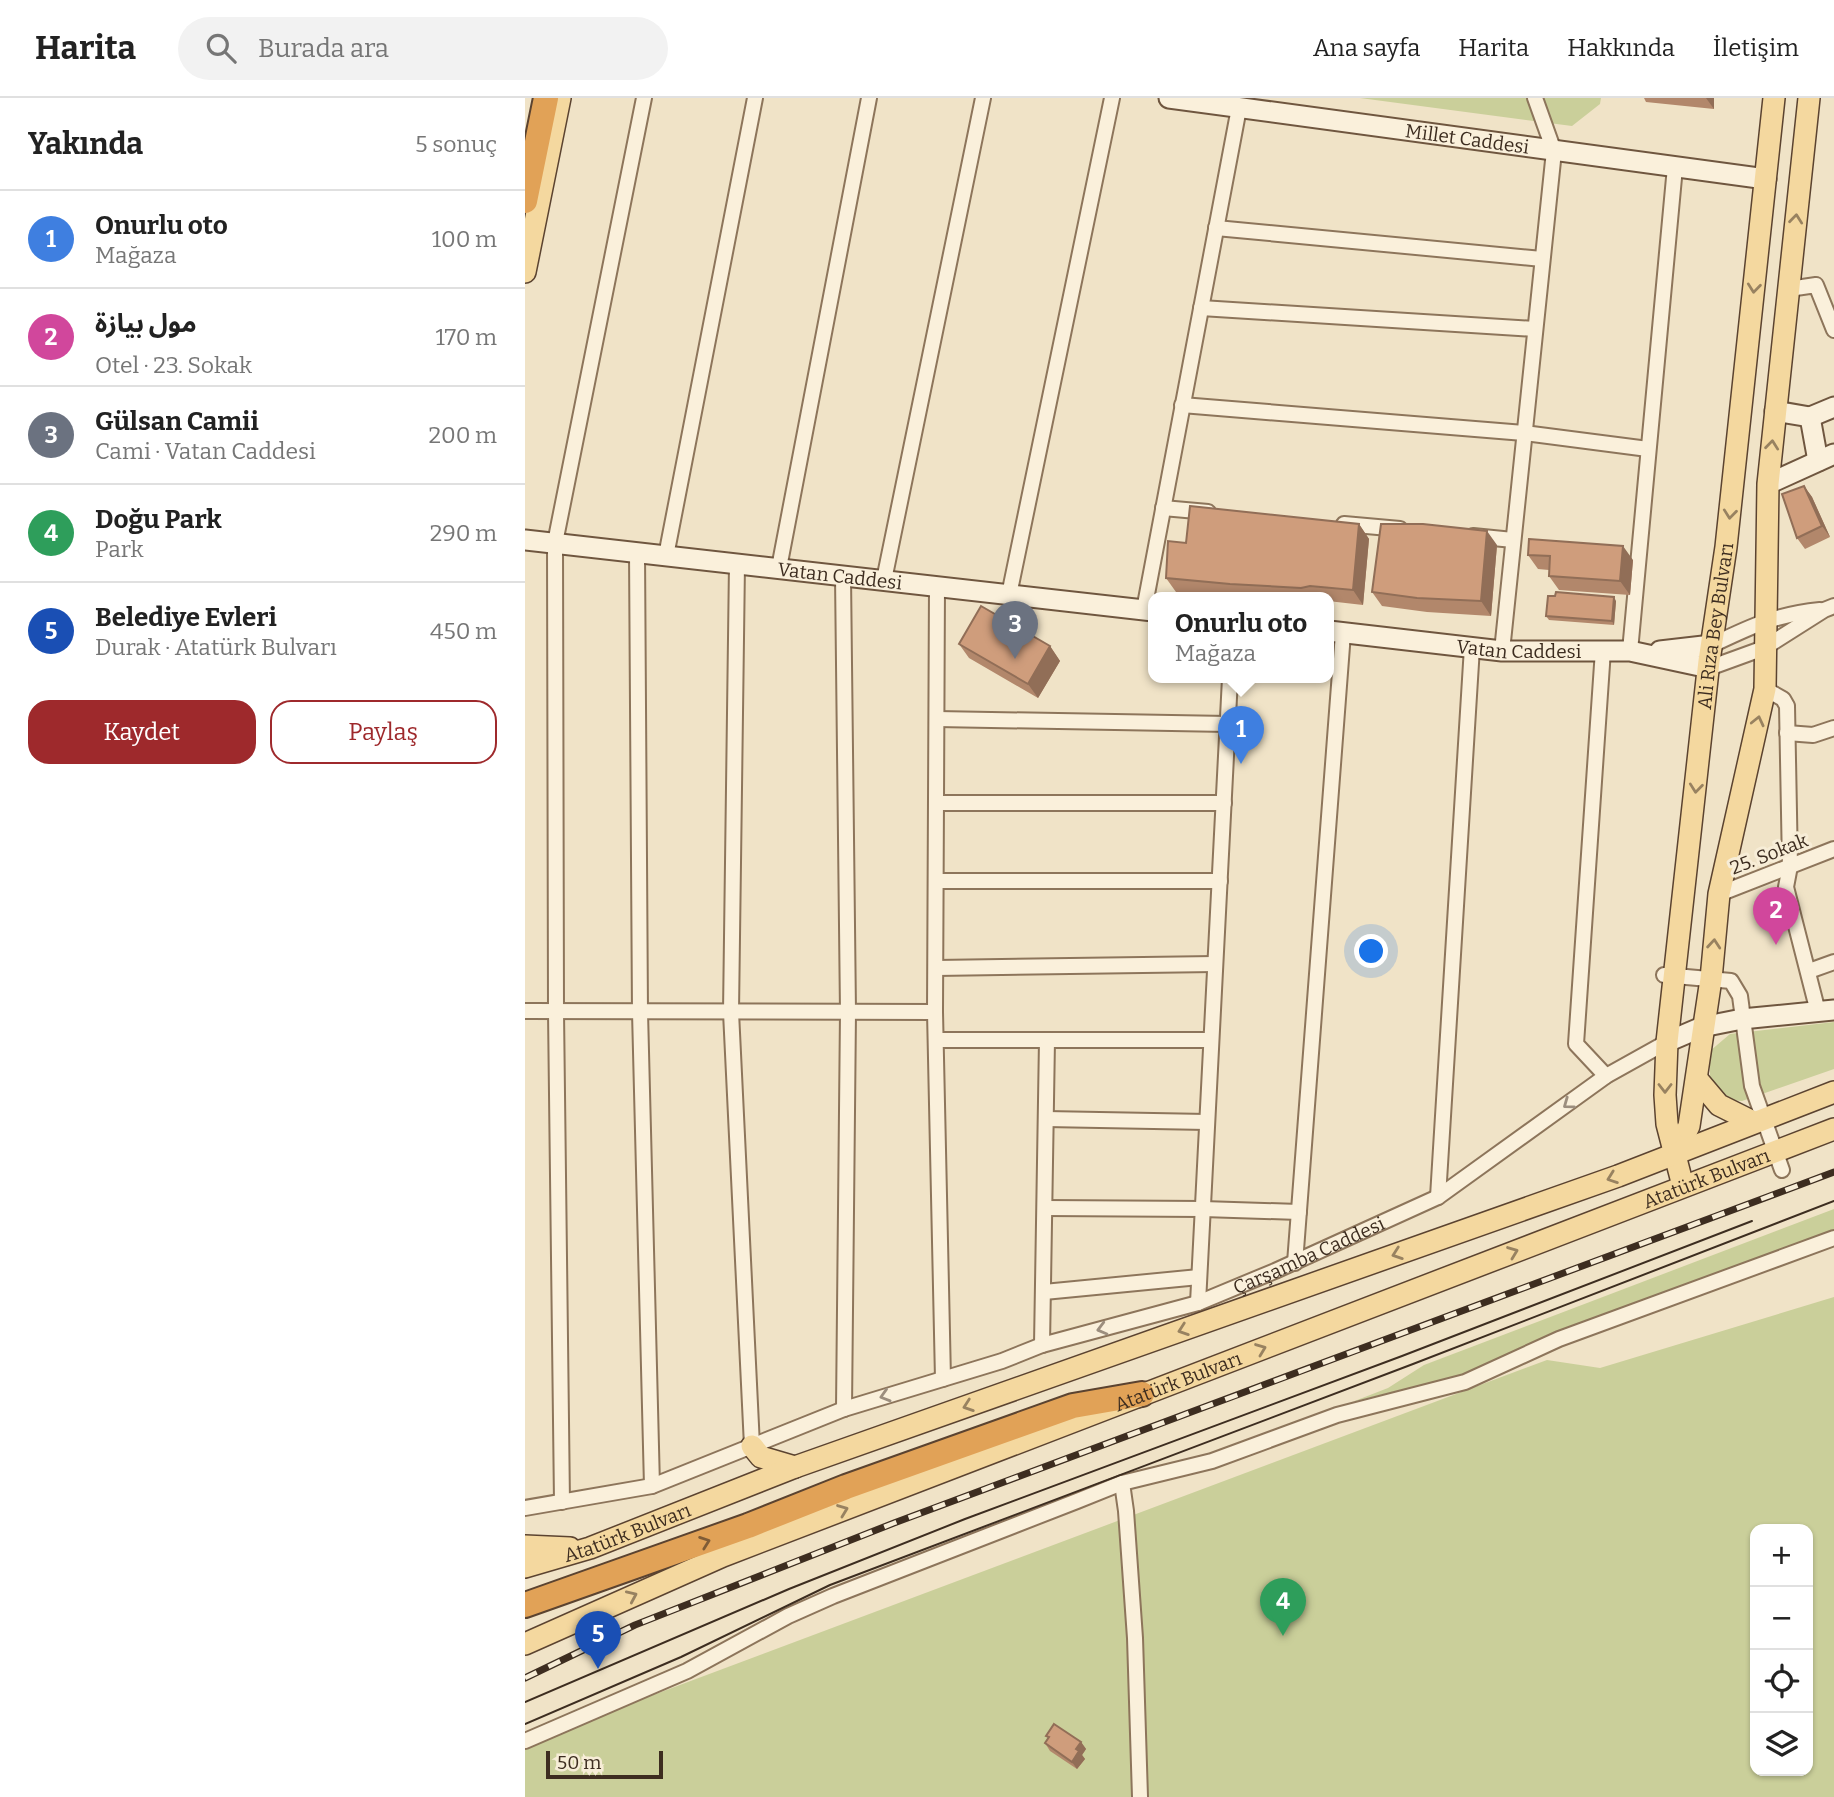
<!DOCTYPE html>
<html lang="tr">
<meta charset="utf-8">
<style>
:root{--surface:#fff;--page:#f2f2f2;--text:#222;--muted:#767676;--line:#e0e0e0;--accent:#9e292c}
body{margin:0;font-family:Bitter,"Noto Sans Arabic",serif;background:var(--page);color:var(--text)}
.controls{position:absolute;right:21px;bottom:21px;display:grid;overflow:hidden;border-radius:14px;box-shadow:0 2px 5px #0004}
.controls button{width:63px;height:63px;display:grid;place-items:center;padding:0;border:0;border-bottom:2px solid var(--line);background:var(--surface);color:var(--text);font:35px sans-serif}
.scale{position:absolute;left:21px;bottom:18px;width:117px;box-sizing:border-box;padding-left:7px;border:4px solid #3d2d20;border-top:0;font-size:19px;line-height:24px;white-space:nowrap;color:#3d2d20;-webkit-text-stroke:5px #f7edd7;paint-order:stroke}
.you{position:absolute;left:847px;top:854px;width:24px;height:24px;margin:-18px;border:5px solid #fff;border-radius:50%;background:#1a73e8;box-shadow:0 0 0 10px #1a73e833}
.badge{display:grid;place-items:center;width:46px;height:46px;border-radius:50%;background:var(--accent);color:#fff;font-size:23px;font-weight:700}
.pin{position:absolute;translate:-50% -58px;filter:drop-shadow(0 2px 4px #0008)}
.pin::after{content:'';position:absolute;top:37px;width:24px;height:21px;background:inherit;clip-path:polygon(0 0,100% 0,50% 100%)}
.popup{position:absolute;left:623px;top:494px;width:186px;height:91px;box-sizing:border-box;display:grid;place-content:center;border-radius:14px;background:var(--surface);filter:drop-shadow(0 2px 5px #0005);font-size:23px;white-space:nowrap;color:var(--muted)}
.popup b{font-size:26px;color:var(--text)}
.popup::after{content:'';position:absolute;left:50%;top:100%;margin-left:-14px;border:14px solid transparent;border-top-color:var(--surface)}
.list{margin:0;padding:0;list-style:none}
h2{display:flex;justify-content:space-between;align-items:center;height:91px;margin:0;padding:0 28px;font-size:30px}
h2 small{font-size:23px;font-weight:400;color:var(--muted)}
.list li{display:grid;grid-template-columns:46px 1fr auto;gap:21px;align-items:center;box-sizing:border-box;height:98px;padding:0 28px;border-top:2px solid var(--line)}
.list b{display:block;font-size:26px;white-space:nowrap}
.list p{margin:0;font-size:23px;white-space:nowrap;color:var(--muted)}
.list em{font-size:23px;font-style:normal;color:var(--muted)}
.actions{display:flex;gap:14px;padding:21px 28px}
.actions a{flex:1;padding:16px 0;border:2px solid var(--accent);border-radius:21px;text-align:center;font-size:24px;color:var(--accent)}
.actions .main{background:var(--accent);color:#fff}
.icon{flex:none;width:38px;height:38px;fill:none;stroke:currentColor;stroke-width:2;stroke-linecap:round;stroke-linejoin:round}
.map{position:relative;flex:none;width:1309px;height:1699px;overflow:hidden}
header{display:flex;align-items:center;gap:42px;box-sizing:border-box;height:98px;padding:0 35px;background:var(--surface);border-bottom:2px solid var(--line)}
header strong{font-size:33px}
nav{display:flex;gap:38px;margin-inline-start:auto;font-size:24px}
.search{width:490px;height:63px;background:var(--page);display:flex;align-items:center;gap:18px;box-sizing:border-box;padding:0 24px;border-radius:38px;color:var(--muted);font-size:26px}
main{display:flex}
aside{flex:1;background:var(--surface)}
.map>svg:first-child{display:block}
.green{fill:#cacf9a;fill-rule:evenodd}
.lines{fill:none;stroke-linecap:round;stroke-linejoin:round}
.street-casing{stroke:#8d755b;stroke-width:18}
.secondary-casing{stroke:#6f563f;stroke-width:23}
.primary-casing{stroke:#5b4330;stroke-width:24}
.highway-casing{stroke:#5b4330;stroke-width:28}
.street{stroke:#faf0db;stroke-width:14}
.secondary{stroke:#faf0db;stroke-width:19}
.primary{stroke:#f4d89f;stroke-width:21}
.highway{stroke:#e1a257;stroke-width:24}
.tram{stroke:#3d2d20;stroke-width:2}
.rail-casing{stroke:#3d2d20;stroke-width:7}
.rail{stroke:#f7edd7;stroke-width:4.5;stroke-dasharray:13;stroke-linecap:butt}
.wall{fill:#b2876b}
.shaded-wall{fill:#916e57}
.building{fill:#cf9d7c;stroke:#916e57;stroke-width:2}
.oneway{stroke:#988260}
.oneway2{stroke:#9c8e7e}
.oneway3{stroke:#7f5c36}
.labels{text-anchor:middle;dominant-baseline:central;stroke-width:6;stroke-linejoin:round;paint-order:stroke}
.street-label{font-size:19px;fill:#3d2d20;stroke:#f7edd7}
</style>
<header>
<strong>Harita</strong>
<div class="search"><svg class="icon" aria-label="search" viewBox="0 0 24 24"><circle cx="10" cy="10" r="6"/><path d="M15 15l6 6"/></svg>Burada ara</div>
<nav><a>Ana sayfa</a><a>Harita</a><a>Hakkında</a><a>İletişim</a></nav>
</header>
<main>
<aside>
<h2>Yakında<small>5 sonuç</small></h2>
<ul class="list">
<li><span class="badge" style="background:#3f7fe0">1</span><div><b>Onurlu oto</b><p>Mağaza</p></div><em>100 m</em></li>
<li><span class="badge" style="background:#d1479c">2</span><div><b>مول بيازة</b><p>Otel · 23. Sokak</p></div><em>170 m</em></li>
<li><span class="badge" style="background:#6b7280">3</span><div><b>Gülsan Camii</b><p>Cami · Vatan Caddesi</p></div><em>200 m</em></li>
<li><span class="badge" style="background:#2e9e5b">4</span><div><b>Doğu Park</b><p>Park</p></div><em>290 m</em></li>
<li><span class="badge" style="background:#1a4fb4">5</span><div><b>Belediye Evleri</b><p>Durak · Atatürk Bulvarı</p></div><em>450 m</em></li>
</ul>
<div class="actions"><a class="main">Kaydet</a><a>Paylaş</a></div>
</aside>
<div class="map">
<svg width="1309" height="1699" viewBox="0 0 1309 1699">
<rect width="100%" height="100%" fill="#f0e3c7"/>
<!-- green -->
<path class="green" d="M 835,0 L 1076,0 L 1075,6 L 1047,28 Z
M 1309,924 L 1309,971 L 1217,1003 L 1203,1002 L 1185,980 L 1185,953 L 1205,936 Z
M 1309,1111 L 1309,1132 L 1017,1240 L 936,1277 L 827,1304 L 863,1290 L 899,1267 Z
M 1309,1199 L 1309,1699 L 0,1699 L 0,1645 L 1022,1262 L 1075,1270 ZM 1230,1431 L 1283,1431 L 1283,1673 L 1230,1673 Z"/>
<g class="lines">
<!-- street casing -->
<g class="street-casing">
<g id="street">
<path d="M 691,130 L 1017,161"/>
<path d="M 1264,191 L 1291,187 L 1309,232"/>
<path d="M 676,210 L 1010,231"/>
<path d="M 657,307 L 999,335 L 1123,351"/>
<path d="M 638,410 L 683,414"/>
<path d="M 819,426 L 875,431"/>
<path d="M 948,438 L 988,442"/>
<path d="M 112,454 L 115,914 L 127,1388"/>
<path d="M 141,458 L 230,0"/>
<path d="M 212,466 L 206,914 L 227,1348"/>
<path d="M 254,470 L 344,0"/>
<path d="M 318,478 L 323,914 L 319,1311"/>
<path d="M 359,482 L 458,0"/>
<path d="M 412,488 L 410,914 L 418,1281"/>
<path d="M 484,497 L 587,0"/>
<path d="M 619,512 L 714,10"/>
<path d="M 1187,547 C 1227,528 1249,517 1295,512"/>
<path d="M 1078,552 L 1051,946 L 1081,978"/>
<path d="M 977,553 L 1029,53 L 1010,0"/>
<path d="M 1105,553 L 1150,69"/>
<path d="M 1184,570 L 1239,550 L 1299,512 L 1309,508"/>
<path d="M 1240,591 L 1258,601 L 1262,608 L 1265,768 L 1261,789 L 1293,914"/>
<path d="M 412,621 L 703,626"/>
<path d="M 1262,635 L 1288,637 L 1309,630"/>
<path d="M 411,705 L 699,705"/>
<path d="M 411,783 L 695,783"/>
<path d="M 1194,796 L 1309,751"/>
<path d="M 411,870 L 690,866"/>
<path d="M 1284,873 L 1309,864"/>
<path d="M 1139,877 L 1206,883 L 1215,898 L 1227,988 L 1257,1072"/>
<path d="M 0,913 L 410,914"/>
<path d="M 411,942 L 686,942"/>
<path d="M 521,1021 L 682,1024"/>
<path d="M 913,1099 L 947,549"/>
<path d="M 520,1110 L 678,1111 L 774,1114"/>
<path d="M 770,1165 L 818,535"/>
<path d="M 519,1194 L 674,1179"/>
<path d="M 673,1205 L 705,580"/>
<path d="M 517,1247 L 522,942"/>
<path d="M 597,1385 L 601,1413 L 610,1540 L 615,1699"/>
<path d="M 37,1404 L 31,914 L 30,445 L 119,0"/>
<path id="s1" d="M 0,1410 L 127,1388 L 319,1311 L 477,1263 L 517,1247 L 673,1205 L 750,1173 L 913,1099 L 1081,978 L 1142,944"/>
<path d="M 0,1643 L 162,1573 L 263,1518 L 308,1498 L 552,1403 L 597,1385 L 687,1363 L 812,1317 L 940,1284 L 1034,1241 L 1309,1140"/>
</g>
</g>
<!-- secondary casing -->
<g class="secondary-casing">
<g id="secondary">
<path id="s2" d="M 644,0 L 1241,81"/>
<path d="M 1250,313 L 1285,319 L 1309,309"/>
<path d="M 1285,319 L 1293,363"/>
<path d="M 1243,386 L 1309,356"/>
<path id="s3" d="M 0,442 L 628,513"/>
<path id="s4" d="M 804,533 L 977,553 L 1105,553 L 1184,570"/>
<path d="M 1135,553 L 1187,547"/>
<path d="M 1142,944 L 1177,929 L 1217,921 L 1309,912"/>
</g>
</g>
<!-- primary casing -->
<g class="primary-casing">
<g id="primary">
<path d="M 0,174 L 35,0"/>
<path d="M 1172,981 L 1194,1007 L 1228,1024"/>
<path d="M 1150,1056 L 1164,1028 L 1186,881 L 1194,796 L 1240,591 L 1243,386 L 1284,0"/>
<path id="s5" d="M 1158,1088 L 1142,1026 L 1140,997 L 1142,944 L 1184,563 L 1201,449 L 1249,0"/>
<path d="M 227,1348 L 236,1359 L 270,1369"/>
<path d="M 0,1448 L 45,1450"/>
<path id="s6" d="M 0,1469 L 65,1450 L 270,1369 L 1093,1078 L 1309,994"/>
<path id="s7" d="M 0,1546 L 198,1458 L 1309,1031"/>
</g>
</g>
<!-- highway casing -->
<g class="highway-casing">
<path id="highway" d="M 0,103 L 21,0
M 0,1507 L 223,1428 L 321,1389 L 548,1308 L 617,1296"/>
</g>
<!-- street -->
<use href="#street" class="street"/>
<!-- secondary -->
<use href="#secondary" class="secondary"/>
<!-- primary -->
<use href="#primary" class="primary"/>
<!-- highway -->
<use href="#highway" class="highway"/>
<!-- tram -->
<path class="tram" d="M 0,1604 L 264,1491 L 440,1421 L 877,1258 L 1227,1123
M 0,1626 L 156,1559 L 305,1487 L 888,1266 L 1309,1103"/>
<!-- rail casing -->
<g class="rail-casing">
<path id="rail" d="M 0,1580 L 110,1527 L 369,1425 L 1309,1074"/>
</g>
<!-- rail -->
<use href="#rail" class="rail"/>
</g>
<!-- wall -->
<path class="wall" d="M 1119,0 L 1189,0 L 1189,11 L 1121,4 Z
M 1279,388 L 1287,399 L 1305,439 L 1280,451 L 1272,440 Z
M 834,426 L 844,441 L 838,507 L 803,503 L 803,500 L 703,500 L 651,494 L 641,480 L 661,445 Z
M 972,447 L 966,518 L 902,514 L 857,508 L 847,494 Z
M 1003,457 L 1108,462 L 1105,497 L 1034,492 L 1024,478 L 1024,472 L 1013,471 Z
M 1091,503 L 1089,527 L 1024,522 L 1021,518 Z
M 434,546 L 525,548 L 535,563 L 513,600 L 444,560 Z
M 521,1638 L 556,1644 L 561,1651 L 557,1657 L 560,1661 L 552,1671 L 525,1653 L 520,1645 L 523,1640 Z"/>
<!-- shaded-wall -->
<path class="shaded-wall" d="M 1181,0 L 1189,0 L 1189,11 Z
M 1279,388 L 1287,399 L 1305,439 L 1297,428 Z
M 834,426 L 844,441 L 838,507 L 828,492 Z
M 962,433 L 972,447 L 966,518 L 956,503 Z
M 1098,448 L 1108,462 L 1105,497 L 1095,483 Z
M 1089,499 L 1091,503 L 1089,527 L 1087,523 Z
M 525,548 L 535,563 L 513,600 L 503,586 Z
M 556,1644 L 561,1651 L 557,1657 L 560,1661 L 552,1671 L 547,1664 L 551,1651 Z"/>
<!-- building -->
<path class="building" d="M 1279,388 L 1297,428 L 1272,440 L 1257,396 Z
M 665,408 L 834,426 L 828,492 L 785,488 L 776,490 L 705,486 L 641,480 L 643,443 L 661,445 Z
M 856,426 L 898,426 L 962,433 L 956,503 L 892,500 L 847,494 Z
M 1004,441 L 1098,448 L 1095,483 L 1024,478 L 1025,458 L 1003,457 Z
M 1031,494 L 1089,499 L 1087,523 L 1021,518 L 1023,498 L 1030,498 Z
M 456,508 L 525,548 L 503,586 L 434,546 Z
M 529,1626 L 556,1644 L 551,1651 L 554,1653 L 547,1664 L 520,1645 L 524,1639 L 521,1638 Z"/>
<!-- one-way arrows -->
<defs><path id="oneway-chevron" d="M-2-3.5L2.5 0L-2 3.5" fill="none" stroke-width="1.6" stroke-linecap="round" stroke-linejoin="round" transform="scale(1.75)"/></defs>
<g class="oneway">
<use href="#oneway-chevron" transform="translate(1271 121) rotate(-84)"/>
<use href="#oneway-chevron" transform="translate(1229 190) rotate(96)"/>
<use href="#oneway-chevron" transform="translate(1247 347) rotate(-84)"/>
<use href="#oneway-chevron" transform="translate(1205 416) rotate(96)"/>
<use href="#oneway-chevron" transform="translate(1233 623) rotate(-77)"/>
<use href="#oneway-chevron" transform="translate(1171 690) rotate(96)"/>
<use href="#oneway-chevron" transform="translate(1189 846) rotate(-85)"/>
<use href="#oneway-chevron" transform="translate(1140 990) rotate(90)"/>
<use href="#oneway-chevron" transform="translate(1087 1080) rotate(160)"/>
<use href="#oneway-chevron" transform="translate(988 1154) rotate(-21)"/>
<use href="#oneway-chevron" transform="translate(872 1156) rotate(161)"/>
<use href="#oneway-chevron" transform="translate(658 1232) rotate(161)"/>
<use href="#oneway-chevron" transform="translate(736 1251) rotate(-21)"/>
<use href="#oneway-chevron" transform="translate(443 1308) rotate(161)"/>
<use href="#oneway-chevron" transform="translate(318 1412) rotate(-21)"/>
<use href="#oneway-chevron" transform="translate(107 1498) rotate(-24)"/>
</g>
<g class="oneway2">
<use href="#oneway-chevron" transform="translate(1043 1006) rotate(144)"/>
<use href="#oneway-chevron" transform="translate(577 1231) rotate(165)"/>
<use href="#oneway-chevron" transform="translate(360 1298) rotate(163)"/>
</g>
<use class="oneway3" href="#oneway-chevron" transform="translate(180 1444) rotate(-20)"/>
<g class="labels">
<!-- street labels -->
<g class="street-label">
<text stroke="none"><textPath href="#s2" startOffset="301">Millet Caddesi</textPath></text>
<text stroke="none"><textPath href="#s3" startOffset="317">Vatan Caddesi</textPath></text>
<text stroke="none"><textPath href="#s5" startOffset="565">Ali Rıza Bey Bulvarı</textPath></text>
<text stroke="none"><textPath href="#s4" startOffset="191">Vatan Caddesi</textPath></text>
<text transform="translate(1244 756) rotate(-21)">25. Sokak</text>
<text stroke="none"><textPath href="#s7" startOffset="1270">Atatürk Bulvarı</textPath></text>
<text stroke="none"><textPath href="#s1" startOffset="826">Çarşamba Caddesi</textPath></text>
<text stroke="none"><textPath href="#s7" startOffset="704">Atatürk Bulvarı</textPath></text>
<text stroke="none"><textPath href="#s6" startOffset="108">Atatürk Bulvarı</textPath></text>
</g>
</g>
</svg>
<div class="controls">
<button>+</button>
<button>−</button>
<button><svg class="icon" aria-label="locate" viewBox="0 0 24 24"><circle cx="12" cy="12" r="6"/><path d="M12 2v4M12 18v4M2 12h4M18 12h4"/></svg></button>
<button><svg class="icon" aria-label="layers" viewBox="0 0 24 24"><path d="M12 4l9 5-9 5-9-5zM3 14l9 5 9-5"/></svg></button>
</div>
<div class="scale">50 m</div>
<div class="you"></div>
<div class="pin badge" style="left:716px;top:666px;background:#3f7fe0">1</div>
<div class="popup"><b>Onurlu oto</b>Mağaza</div>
<div class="pin badge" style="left:1251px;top:847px;background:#d1479c">2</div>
<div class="pin badge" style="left:490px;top:561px;background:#6b7280">3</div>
<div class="pin badge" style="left:758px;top:1538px;background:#2e9e5b">4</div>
<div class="pin badge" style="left:73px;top:1571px;background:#1a4fb4">5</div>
</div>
</main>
